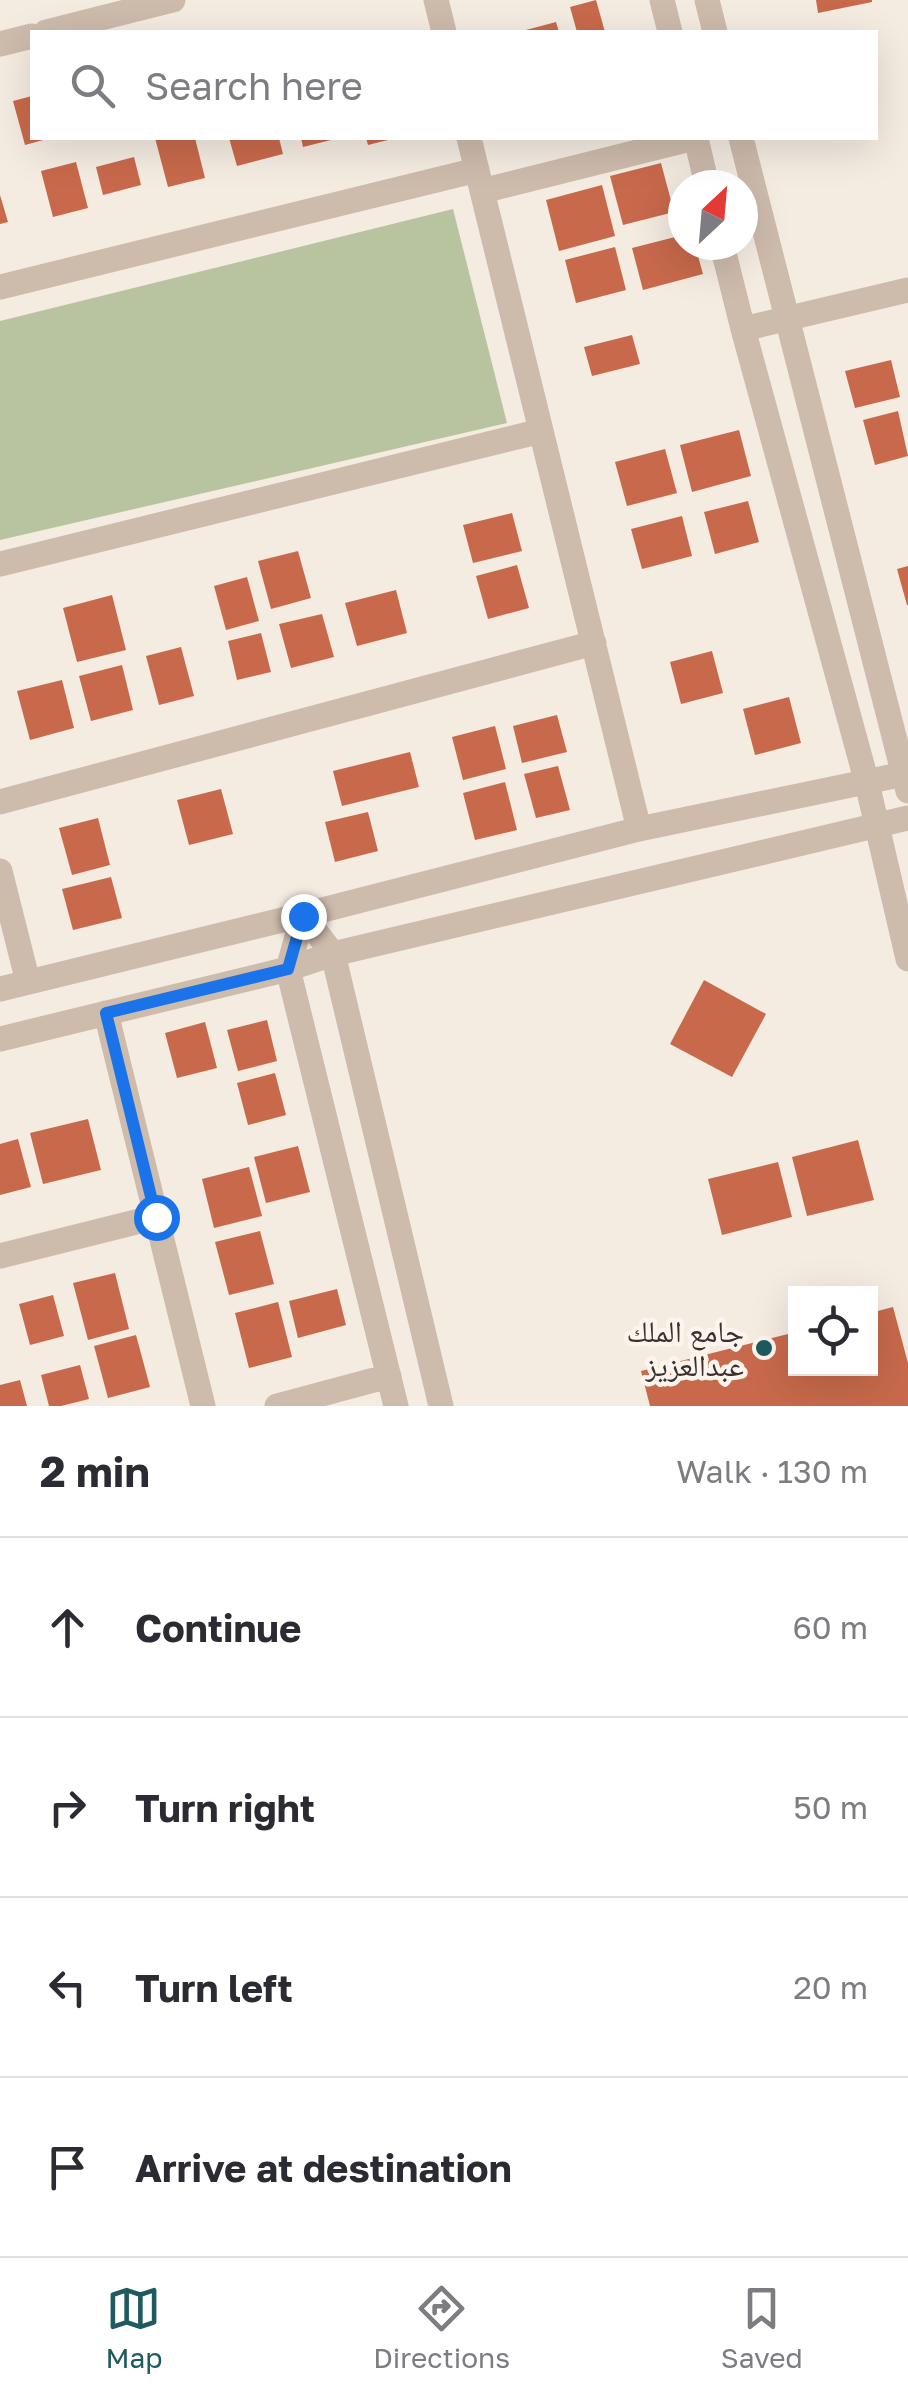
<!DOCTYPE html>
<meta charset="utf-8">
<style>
:root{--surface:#fff;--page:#f7f7f7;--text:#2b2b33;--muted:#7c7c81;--line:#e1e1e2;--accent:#1f5a5e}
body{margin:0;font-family:"Golos Text","Noto Naskh Arabic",sans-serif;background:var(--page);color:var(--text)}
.controls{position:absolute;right:30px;bottom:30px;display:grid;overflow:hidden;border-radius:0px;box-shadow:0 10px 40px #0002}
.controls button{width:90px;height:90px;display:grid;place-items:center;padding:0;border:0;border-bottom:2px solid var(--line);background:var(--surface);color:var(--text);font:50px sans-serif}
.compass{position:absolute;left:668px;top:170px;width:90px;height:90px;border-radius:50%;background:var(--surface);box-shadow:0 10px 40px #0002;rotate:26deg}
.stop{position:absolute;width:30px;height:30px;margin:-22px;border:8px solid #1a73e8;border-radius:50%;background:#fff}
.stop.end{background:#1a73e8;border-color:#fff;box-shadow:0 2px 10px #0008}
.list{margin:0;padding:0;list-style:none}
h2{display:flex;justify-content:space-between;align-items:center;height:130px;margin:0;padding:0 40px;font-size:42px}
h2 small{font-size:32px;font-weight:400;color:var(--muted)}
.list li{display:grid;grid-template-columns:65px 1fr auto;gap:30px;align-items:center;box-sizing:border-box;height:180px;padding:0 40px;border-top:2px solid var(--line)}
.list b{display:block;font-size:38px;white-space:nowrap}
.list em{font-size:32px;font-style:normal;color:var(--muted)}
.icon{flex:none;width:55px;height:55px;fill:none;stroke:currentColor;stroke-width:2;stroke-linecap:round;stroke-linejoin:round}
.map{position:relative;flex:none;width:908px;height:1406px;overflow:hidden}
.search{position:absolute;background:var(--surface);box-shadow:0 10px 40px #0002;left:30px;right:30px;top:30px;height:110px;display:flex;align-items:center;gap:25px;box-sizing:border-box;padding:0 35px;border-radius:0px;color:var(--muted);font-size:38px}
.sheet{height:850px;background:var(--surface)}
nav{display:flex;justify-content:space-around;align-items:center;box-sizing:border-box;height:140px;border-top:2px solid var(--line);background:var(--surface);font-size:28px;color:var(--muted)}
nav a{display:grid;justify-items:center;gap:5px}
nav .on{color:var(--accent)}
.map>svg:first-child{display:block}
.green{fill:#b8c4a0}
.building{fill:#c8694b}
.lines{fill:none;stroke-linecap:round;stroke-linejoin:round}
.minor{stroke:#cdbbac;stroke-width:25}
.route{stroke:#1a73e8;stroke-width:12}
.poi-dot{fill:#1f5a5e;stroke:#fbf5ee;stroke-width:4}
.labels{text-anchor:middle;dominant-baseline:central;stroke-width:9;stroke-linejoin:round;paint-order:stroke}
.poi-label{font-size:30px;fill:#3b302b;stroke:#fbf5ee;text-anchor:end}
</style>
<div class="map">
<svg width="908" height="1406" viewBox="0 0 908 1406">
<rect width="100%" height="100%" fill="#f4ebe1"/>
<!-- green -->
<path class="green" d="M 453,209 L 507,423 L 0,540 L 0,321 Z"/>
<!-- building -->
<path class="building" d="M 596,0 L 605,32 L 577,32 L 570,7 Z
M 816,0 L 872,0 L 872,2 L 818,13 Z
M 556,22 L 559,32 L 522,32 L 522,31 Z
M 32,96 L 32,138 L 47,139 L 25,145 L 13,101 Z
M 155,138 L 195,138 L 205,178 L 168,187 Z
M 229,138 L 279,138 L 283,154 L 237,166 Z
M 301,138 L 335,138 L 335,139 L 303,147 Z
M 366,138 L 392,138 L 392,139 L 368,145 Z
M 134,157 L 141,185 L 103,195 L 96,167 Z
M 76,162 L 88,208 L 53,217 L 41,171 Z
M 661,163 L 674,212 L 623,225 L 610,176 Z
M 602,185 L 615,236 L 559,251 L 546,200 Z
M 0,195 L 8,222 L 0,224 Z
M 683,235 L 683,245 L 695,245 L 703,274 L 643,290 L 632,248 Z
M 615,247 L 626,290 L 576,303 L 565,260 Z
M 632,335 L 640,364 L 592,376 L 584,347 Z
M 891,360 L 900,397 L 855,408 L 845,371 Z
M 898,411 L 908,456 L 875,465 L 863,420 Z
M 739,430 L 751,476 L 692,492 L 680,445 Z
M 665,449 L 677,493 L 627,506 L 615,462 Z
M 748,501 L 759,542 L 715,554 L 704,512 Z
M 512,513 L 522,551 L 473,563 L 463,525 Z
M 682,516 L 692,556 L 642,569 L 631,529 Z
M 298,551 L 311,598 L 271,609 L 258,561 Z
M 517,565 L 529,608 L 488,619 L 476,576 Z
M 908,566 L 908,605 L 907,605 L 897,569 Z
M 247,577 L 259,621 L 226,630 L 214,586 Z
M 396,590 L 407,633 L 357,646 L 345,603 Z
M 112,595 L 126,650 L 77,662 L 63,608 Z
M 322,614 L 334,657 L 291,668 L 279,624 Z
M 261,633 L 271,672 L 237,680 L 228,641 Z
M 181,647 L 194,696 L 159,705 L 146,656 Z
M 712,651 L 723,693 L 681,704 L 670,662 Z
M 122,665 L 133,710 L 91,721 L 79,676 Z
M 62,680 L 74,728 L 30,740 L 17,691 Z
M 789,697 L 801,743 L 755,755 L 743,709 Z
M 557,715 L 567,752 L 522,763 L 513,726 Z
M 495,726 L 506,769 L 463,780 L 452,737 Z
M 410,752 L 419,787 L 342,806 L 333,771 Z
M 558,766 L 570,810 L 536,818 L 524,774 Z
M 505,782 L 517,830 L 475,840 L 463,793 Z
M 221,789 L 233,834 L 189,845 L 177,800 Z
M 368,812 L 378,851 L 335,862 L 325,822 Z
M 98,818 L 110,865 L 72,875 L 59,828 Z
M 111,877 L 122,918 L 73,930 L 62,889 Z
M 704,980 L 766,1014 L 732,1077 L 670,1044 Z
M 267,1020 L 277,1061 L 238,1071 L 227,1030 Z
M 205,1022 L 217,1068 L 177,1078 L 165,1033 Z
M 275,1073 L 286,1115 L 248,1125 L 237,1083 Z
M 88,1119 L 101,1170 L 43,1184 L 30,1133 Z
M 18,1139 L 31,1187 L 0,1195 L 0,1144 Z
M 858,1140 L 874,1200 L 807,1216 L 792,1157 Z
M 298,1146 L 310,1192 L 266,1203 L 254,1157 Z
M 778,1162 L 792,1217 L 722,1235 L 708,1179 Z
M 249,1167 L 262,1216 L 214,1228 L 202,1179 Z
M 260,1231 L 274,1284 L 229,1295 L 215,1242 Z
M 115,1273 L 129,1329 L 88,1340 L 73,1283 Z
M 337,1289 L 346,1325 L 298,1338 L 289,1301 Z
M 53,1295 L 64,1336 L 30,1345 L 19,1304 Z
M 278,1302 L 292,1357 L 249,1368 L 235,1313 Z
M 893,1307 L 908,1363 L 908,1406 L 650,1406 L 641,1371 L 796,1332 L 796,1368 L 870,1368 L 870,1313 Z
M 136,1335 L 150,1387 L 108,1398 L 94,1346 Z
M 80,1365 L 89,1399 L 61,1406 L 49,1406 L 41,1375 Z
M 20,1380 L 27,1406 L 0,1406 L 0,1385 Z"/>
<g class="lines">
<!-- minor -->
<path class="minor" d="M 436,0 L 444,32
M 662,0 L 670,32
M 707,0 L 715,32
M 46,32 L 173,0
M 0,44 L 32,36
M 469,138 L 639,829
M 696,138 L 707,185
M 741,138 L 908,791
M 482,191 L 694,138
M 722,245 L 743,329 L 867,783 L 908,959
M 0,287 L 477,170
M 743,329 L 908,290
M 0,564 L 541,431
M 0,802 L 594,643
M 0,871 L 28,982
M 303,915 L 333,954 L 441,1406
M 303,915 L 288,969 L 396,1406
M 0,989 L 303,915 L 639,829 L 904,774
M 106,1013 L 203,1406
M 0,1039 L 288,969 L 333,954 L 908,818
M 0,1256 L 156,1217
M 277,1406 L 389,1376"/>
</g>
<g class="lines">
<!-- route -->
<path class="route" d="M 156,1217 L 106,1013 L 288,969 L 303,916"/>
</g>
<!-- markers -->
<circle class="poi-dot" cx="764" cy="1348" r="10"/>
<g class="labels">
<!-- poi labels -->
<g class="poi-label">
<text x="744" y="1331">جامع الملك<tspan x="744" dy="34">عبدالعزيز</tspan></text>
</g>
</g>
</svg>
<div class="controls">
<button><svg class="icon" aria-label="locate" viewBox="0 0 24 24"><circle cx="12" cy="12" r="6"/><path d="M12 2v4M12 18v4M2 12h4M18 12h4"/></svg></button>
</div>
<svg class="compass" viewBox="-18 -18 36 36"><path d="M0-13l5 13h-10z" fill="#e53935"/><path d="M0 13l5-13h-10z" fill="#7c7c81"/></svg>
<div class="stop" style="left:156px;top:1217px"></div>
<div class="stop end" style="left:303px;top:916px"></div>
<div class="search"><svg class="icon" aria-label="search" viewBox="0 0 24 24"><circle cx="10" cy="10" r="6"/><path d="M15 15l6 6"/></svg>Search here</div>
</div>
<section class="sheet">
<h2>2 min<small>Walk · 130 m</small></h2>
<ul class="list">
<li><svg class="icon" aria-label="ahead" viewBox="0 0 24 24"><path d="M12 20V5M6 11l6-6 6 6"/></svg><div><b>Continue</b></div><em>60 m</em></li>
<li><svg class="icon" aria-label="right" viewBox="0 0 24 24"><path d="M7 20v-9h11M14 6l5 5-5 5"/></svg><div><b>Turn right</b></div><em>50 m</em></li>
<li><svg class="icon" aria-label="left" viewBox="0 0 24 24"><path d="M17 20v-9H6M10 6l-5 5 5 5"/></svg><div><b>Turn left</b></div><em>20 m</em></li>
<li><svg class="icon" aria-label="arrive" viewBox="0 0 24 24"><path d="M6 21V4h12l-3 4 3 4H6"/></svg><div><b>Arrive at destination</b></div></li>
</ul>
</section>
<nav>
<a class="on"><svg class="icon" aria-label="map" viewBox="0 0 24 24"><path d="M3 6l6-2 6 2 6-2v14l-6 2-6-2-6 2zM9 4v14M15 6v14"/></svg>Map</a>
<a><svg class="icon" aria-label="directions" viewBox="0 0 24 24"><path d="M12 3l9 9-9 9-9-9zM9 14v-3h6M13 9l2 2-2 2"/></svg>Directions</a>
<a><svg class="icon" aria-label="saved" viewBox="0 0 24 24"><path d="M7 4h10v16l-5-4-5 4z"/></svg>Saved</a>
</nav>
